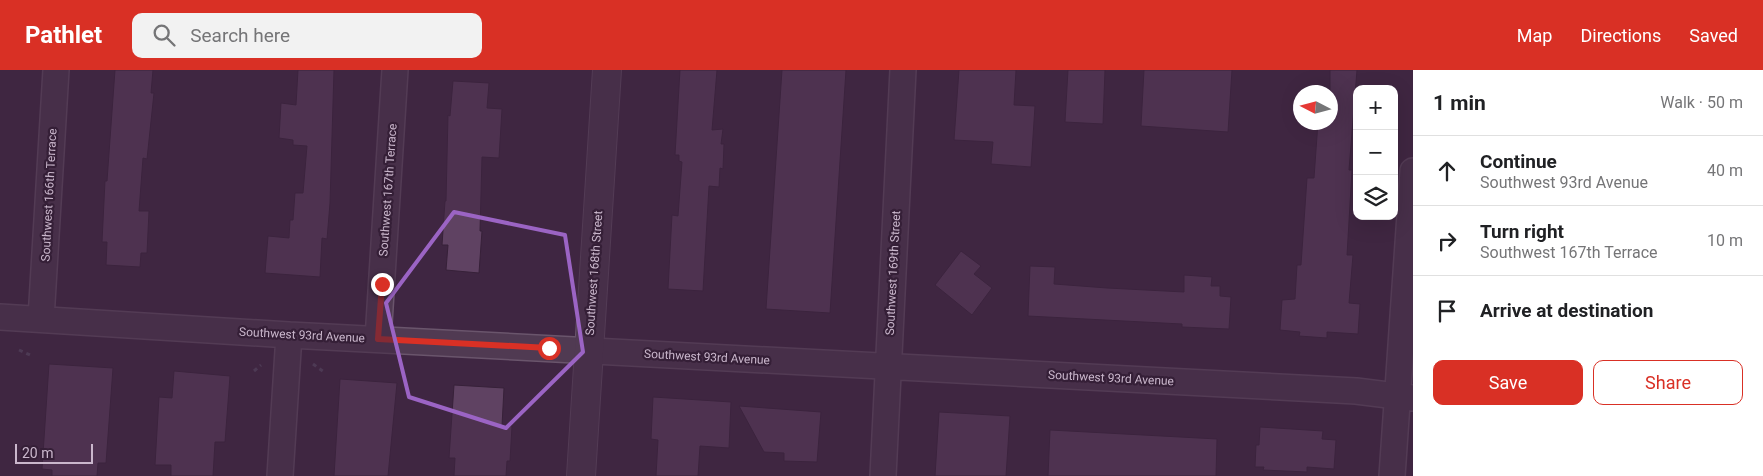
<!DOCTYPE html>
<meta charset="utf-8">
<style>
:root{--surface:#fff;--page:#f2f2f2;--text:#202124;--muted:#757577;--line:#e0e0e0;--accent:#d93025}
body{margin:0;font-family:Roboto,sans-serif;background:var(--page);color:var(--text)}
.controls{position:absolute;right:15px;top:15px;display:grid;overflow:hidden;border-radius:10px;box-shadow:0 5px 20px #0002}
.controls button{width:45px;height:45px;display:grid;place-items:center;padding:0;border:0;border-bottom:1px solid var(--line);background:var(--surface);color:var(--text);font:25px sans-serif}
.compass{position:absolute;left:1293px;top:15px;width:45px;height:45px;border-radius:50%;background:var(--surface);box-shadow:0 5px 20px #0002;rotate:276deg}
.scale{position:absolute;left:15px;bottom:12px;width:78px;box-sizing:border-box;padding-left:5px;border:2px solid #cab7cc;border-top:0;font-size:14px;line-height:18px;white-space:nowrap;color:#cab7cc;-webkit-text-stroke:4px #351f37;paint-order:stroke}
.stop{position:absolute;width:15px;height:15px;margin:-11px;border:4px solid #d93025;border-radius:50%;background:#fff}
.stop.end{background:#d93025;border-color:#fff;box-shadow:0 1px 5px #0008}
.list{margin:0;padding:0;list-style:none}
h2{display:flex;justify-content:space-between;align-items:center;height:65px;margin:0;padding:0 20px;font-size:21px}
h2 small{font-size:16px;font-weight:400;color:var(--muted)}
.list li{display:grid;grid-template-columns:32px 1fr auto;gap:15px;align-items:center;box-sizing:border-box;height:70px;padding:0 20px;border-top:1px solid var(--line)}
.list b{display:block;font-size:19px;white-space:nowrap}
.list p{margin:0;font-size:16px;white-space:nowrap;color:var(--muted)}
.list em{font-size:16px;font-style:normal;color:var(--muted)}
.actions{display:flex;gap:10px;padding:15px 20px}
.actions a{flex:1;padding:11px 0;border:1px solid var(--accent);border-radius:10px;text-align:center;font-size:18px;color:var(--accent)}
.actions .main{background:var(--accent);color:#fff}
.icon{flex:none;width:28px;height:28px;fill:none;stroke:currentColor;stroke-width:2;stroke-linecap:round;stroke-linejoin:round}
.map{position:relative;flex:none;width:1413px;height:406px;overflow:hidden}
header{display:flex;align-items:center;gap:30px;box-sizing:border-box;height:70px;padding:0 25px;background:var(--accent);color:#fff}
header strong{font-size:24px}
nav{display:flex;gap:28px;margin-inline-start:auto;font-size:18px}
.search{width:350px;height:45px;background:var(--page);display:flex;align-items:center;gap:12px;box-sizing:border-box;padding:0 18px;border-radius:10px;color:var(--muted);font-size:19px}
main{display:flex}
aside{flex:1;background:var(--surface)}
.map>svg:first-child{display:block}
.building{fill:#5f4262;stroke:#372139}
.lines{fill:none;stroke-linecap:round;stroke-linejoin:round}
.minor-casing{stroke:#6a556c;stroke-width:28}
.tertiary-casing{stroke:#6a556c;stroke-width:30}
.path{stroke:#5d526b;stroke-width:3;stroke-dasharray:4 4;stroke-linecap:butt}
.minor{stroke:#503a52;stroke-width:25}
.tertiary{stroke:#503a52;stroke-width:28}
.route{stroke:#d93025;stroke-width:6}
.marked{fill:none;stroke:#9b64c4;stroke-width:4;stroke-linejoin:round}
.labels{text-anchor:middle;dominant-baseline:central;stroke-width:4.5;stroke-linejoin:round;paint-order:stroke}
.street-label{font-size:12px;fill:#cab7cc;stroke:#351f37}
</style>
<header>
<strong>Pathlet</strong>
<div class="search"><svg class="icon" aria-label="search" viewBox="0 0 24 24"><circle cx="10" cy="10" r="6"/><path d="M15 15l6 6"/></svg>Search here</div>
<nav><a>Map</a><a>Directions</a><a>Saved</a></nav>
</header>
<main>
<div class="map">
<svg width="1413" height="406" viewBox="0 0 1413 406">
<rect width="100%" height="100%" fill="#3f2642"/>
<!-- building -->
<path class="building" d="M 115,0 L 153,0 L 151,23 L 154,23 L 147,89 L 143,88 L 139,141 L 149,141 L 147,183 L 141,183 L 140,197 L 106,195 L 107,172 L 102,172 L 105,111 L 107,111 Z
M 298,0 L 334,0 L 330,133 L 327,169 L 322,168 L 320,207 L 265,203 L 268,166 L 289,168 L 290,150 L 293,150 L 295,123 L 303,123 L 307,76 L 293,75 L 293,70 L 279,68 L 281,33 L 296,35 Z
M 680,0 L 717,0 L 712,60 L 723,59 L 721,74 L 724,74 L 723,99 L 720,98 L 719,117 L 709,116 L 703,221 L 668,219 L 672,145 L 678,146 L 682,92 L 679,91 L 679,85 L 675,85 Z
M 782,0 L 846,0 L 830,243 L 766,239 Z
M 959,0 L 1016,0 L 1014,35 L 1035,36 L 1031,97 L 991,94 L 993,72 L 954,70 Z
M 1068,0 L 1105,0 L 1103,54 L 1065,52 Z
M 1144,0 L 1232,0 L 1228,62 L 1141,56 Z
M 1330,0 L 1357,0 L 1349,100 L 1352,100 L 1347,185 L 1353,185 L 1349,233 L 1360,234 L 1358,264 L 1327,262 L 1327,268 L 1299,266 L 1300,262 L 1280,260 L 1282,230 L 1295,229 L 1297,195 L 1301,195 L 1307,108 L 1314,108 L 1318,52 L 1330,52 Z
M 453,11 L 489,13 L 487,38 L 502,39 L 499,88 L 482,87 L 480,161 L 482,161 L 479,203 L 446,200 L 448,175 L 442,175 L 445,131 L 446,131 L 448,45 L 450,46 Z
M 961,181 L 981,196 L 974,204 L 992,218 L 972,245 L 935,215 Z
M 1030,196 L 1055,197 L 1054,214 L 1107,218 L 1184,222 L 1184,205 L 1212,207 L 1211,216 L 1220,216 L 1220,226 L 1231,227 L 1229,259 L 1182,257 L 1182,254 L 1028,246 Z
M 49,294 L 113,298 L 106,393 L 98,393 L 97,406 L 52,406 L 52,400 L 42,399 Z
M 174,301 L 230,306 L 225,372 L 215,372 L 213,406 L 171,406 L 171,395 L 155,395 L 159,327 L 172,328 Z
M 340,309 L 397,313 L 388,406 L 334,406 Z
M 454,315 L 504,318 L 502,356 L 512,356 L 510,391 L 507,391 L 506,406 L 454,406 L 455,388 L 449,388 Z
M 653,327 L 731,332 L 729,378 L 700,376 L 698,406 L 656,406 L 658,370 L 651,369 Z
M 739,336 L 821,342 L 817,392 L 784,391 L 784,383 L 764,382 Z
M 939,342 L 1010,346 L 1006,406 L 935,406 Z
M 1260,357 L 1323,361 L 1322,369 L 1336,370 L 1334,399 L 1307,397 L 1307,402 L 1263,400 L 1264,397 L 1255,397 L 1256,375 L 1259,375 Z
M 1050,360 L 1217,369 L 1216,406 L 1048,406 Z"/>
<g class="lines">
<!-- minor casing -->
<g class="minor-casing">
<path id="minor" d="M 0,247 L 289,265 L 1356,321 L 1413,328
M 41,249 L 56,0
M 378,269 L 395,0
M 280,406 L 289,265
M 883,406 L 903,0
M 1392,406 L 1413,101"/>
</g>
<!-- tertiary casing -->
<g class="tertiary-casing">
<path id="tertiary" d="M 581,406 L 607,0"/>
</g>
<!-- path -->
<path class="path" d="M 19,280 L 30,285
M 313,294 L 324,302
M 254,301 L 261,295"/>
<!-- minor -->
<use href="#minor" class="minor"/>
<!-- tertiary -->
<use href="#tertiary" class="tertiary"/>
</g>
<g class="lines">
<!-- route -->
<path class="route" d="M 382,214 L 378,269 L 549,278"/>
</g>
<!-- marked area -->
<path d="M0 0H1413V406H0ZM 454,142 L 565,165 L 583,282 L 506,358 L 409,327 L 386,233 Z" fill="#3f2642" fill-opacity=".55" fill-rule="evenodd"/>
<path class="marked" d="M 454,142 L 565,165 L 583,282 L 506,358 L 409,327 L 386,233 Z"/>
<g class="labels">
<!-- street labels -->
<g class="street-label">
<text transform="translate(388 120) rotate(-86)">Southwest 167th Terrace</text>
<text transform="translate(49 125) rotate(-87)">Southwest 166th Terrace</text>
<text transform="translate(594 203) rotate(-86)">Southwest 168th Street</text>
<text transform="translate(893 203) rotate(-87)">Southwest 169th Street</text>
<text transform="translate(302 265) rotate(3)">Southwest 93rd Avenue</text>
<text transform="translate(707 287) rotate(3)">Southwest 93rd Avenue</text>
<text transform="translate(1111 308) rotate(3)">Southwest 93rd Avenue</text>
</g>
</g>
</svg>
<div class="controls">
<button>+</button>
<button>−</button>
<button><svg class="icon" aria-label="layers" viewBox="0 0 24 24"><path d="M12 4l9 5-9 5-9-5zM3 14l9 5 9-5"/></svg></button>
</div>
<svg class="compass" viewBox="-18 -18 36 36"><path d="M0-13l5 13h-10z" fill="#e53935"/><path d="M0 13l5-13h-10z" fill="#757577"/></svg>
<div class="scale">20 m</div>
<div class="stop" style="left:549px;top:278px"></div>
<div class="stop end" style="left:382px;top:214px"></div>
</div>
<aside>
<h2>1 min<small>Walk · 50 m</small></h2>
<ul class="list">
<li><svg class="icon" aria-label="ahead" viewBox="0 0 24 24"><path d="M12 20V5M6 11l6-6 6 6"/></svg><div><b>Continue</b><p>Southwest 93rd Avenue</p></div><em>40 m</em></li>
<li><svg class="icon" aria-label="right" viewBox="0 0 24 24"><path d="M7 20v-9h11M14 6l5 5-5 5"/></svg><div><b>Turn right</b><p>Southwest 167th Terrace</p></div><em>10 m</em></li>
<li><svg class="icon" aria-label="arrive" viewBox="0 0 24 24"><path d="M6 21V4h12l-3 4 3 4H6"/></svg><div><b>Arrive at destination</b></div></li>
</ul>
<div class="actions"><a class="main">Save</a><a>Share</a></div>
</aside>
</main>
